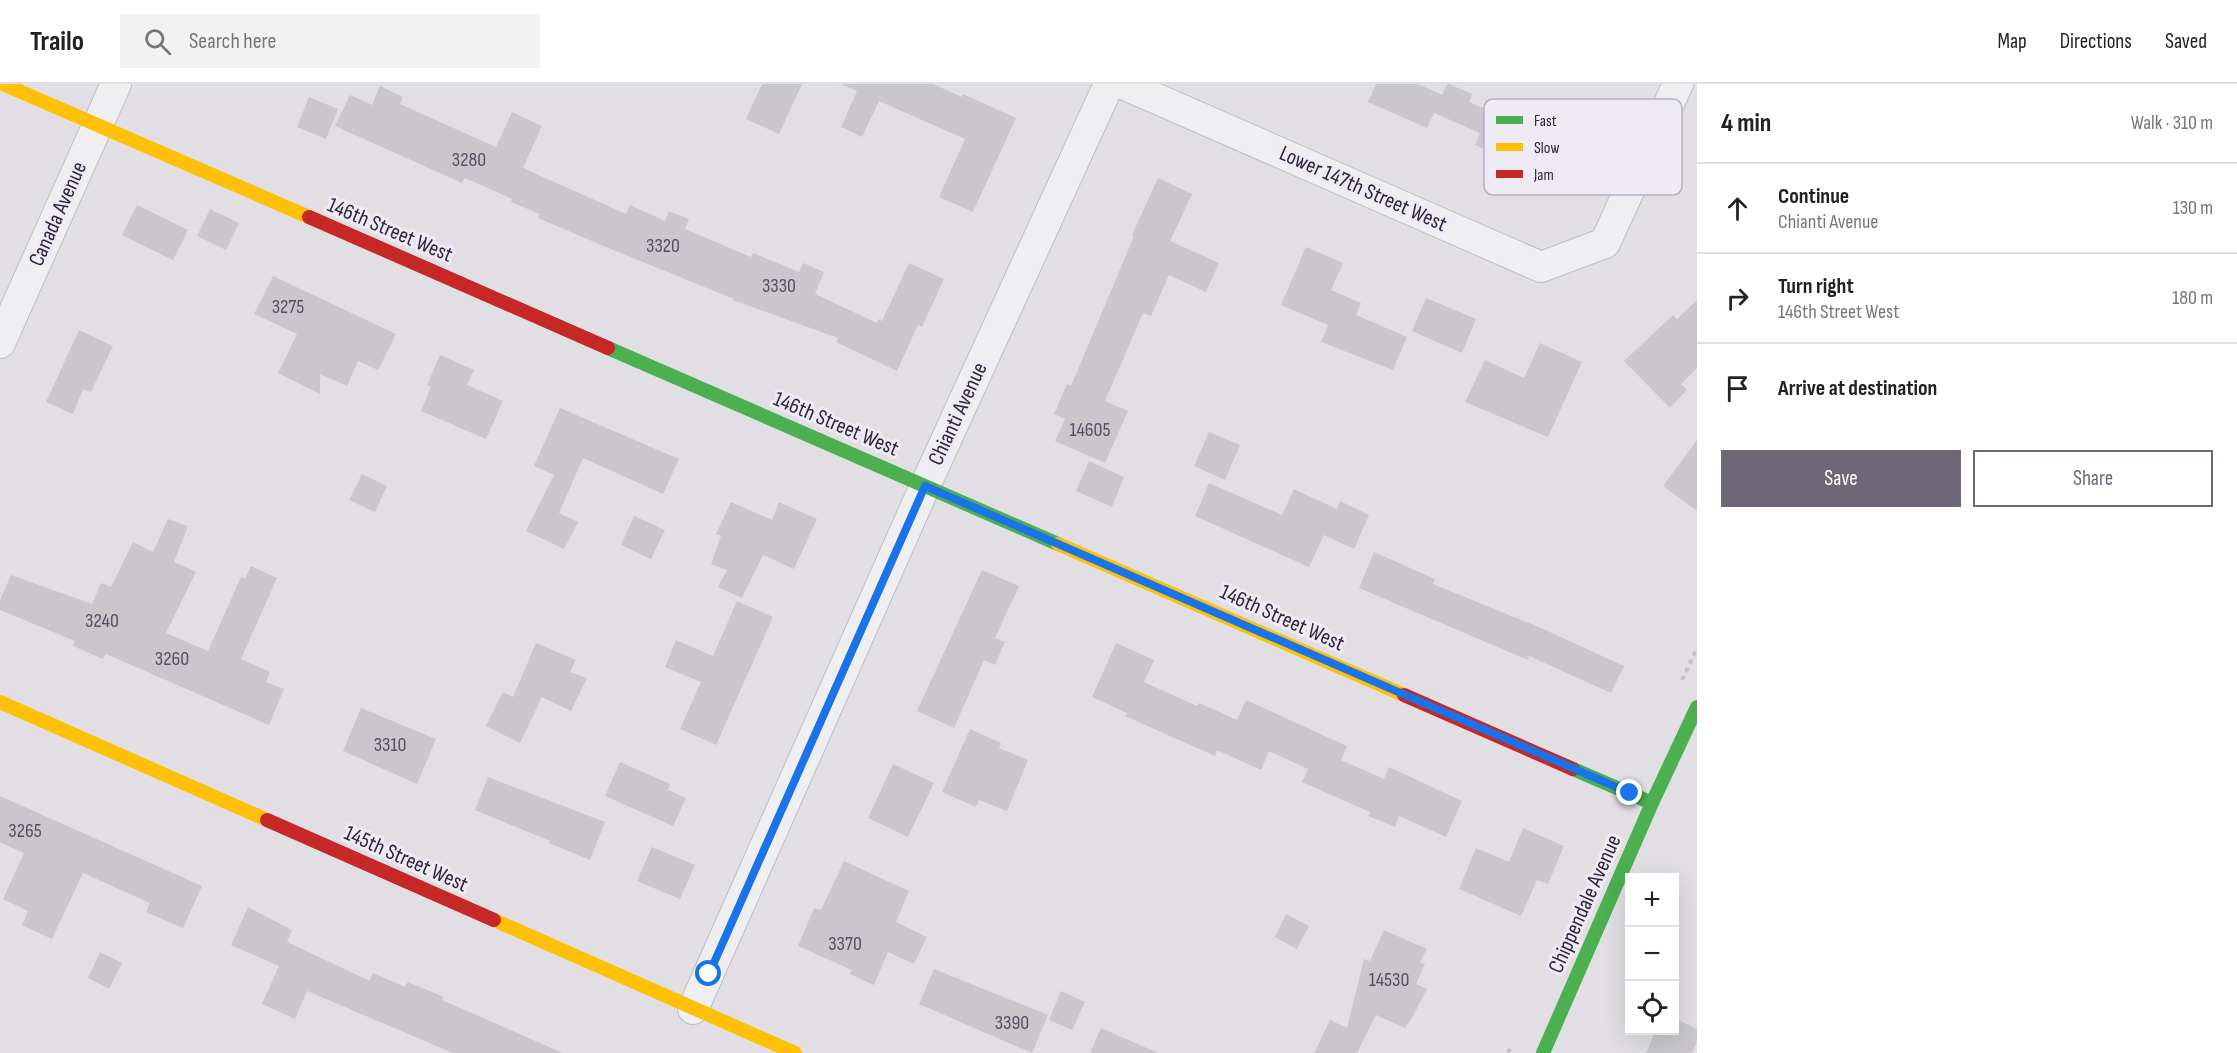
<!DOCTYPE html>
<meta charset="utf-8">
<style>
:root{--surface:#fff;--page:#f2f2f2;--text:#222;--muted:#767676;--line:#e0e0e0;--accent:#6d6777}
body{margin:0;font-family:"Sofia Sans Condensed",sans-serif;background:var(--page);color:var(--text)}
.controls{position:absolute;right:18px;bottom:18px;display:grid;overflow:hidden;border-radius:0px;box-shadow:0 6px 24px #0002}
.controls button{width:54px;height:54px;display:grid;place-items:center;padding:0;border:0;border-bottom:2px solid var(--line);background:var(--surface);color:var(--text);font:30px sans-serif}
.stop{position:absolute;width:18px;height:18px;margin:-14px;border:4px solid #1a73e8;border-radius:50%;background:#fff}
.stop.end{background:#1a73e8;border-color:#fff;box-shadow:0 2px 6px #0008}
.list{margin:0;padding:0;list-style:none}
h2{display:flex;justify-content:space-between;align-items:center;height:78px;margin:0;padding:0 24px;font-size:26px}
h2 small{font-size:20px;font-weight:400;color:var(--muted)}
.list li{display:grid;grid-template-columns:39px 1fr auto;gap:18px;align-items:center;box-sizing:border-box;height:90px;padding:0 24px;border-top:2px solid var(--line)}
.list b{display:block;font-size:22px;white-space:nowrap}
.list p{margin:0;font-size:20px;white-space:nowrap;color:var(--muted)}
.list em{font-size:20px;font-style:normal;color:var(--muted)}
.actions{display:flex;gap:12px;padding:18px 24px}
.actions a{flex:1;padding:14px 0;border:2px solid var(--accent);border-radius:0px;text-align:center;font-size:21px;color:var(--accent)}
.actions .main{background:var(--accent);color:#fff}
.icon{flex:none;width:33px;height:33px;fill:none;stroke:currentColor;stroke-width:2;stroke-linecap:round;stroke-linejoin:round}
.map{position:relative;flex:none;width:1697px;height:969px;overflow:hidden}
header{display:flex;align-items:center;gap:36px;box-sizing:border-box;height:84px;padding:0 30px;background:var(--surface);border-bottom:2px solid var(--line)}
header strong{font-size:28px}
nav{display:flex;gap:33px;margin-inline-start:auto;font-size:21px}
.search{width:420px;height:54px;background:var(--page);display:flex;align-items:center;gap:15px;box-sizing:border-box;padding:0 21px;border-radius:0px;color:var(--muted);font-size:22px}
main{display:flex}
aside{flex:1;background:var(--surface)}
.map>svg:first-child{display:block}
.building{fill:#c9c7cc}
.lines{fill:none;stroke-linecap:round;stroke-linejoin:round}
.street-casing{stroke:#bfbdc2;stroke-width:32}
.path{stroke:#c3c0c6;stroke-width:4;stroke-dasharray:4.5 4.5;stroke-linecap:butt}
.street{stroke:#efeef1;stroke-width:30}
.fast{stroke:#4caf50;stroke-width:14}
.slow{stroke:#ffc107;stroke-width:14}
.jam{stroke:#c62828;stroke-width:14}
.route{stroke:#1a73e8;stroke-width:8}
.labels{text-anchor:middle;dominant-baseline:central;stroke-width:6;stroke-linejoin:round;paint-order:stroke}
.number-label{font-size:20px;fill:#564f62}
.street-label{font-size:22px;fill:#2e263d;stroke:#eeebf4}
.key{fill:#eeebf4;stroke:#b4b0bd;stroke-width:1.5}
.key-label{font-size:16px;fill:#2e263d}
</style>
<header>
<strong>Trailo</strong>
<div class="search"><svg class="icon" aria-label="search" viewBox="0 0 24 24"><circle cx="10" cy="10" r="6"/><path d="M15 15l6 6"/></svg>Search here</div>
<nav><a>Map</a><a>Directions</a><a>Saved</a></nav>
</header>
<main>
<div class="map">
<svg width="1697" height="969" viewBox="0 0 1697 969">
<rect width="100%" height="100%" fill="#e1dfe4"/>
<!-- building -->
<path class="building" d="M 762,0 L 802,0 L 779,50 L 746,35 Z
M 841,0 L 933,0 L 962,13 L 963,10 L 1016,34 L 973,128 L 939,113 L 965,55 L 879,17 L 862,53 L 841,43 L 857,7 Z
M 1376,0 L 1418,0 L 1442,11 L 1447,0 L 1449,0 L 1472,10 L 1469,18 L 1566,59 L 1551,93 L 1475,61 L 1480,49 L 1434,29 L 1427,44 L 1368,18 Z
M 380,2 L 403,13 L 400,20 L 496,63 L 512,28 L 542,42 L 523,84 L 626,130 L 630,121 L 665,137 L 669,127 L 689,135 L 685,145 L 751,173 L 753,169 L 799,188 L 803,179 L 824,188 L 815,210 L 877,239 L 878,235 L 882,237 L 909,179 L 944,195 L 922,243 L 918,241 L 897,287 L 836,258 L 838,254 L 733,216 L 734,215 L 606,163 L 538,134 L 540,130 L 511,118 L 512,115 L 465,94 L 462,99 L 335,42 L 350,11 L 372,21 Z
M 309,13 L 338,25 L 326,55 L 297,43 Z
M 1158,94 L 1192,110 L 1170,157 L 1219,179 L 1206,208 L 1169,191 L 1151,232 L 1143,229 L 1105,317 L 1128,327 L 1105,379 L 1055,357 L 1065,335 L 1054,330 L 1067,300 L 1071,302 L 1134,152 L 1132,151 Z
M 137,121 L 188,146 L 173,176 L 122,151 Z
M 210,125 L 239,139 L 226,166 L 197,152 Z
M 1306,163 L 1343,179 L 1331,206 L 1361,219 L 1356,231 L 1407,253 L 1393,286 L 1321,258 L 1328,241 L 1281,221 Z
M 273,192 L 396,250 L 378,286 L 358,277 L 347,302 L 320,290 L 320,310 L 278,289 L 297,250 L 254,230 Z
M 1426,214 L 1476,235 L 1462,269 L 1412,247 Z
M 1697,216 L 1697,284 L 1681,300 L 1687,306 L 1670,324 L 1624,277 L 1673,231 L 1677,235 Z
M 79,246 L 113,262 L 91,308 L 83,305 L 73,330 L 46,318 Z
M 1540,259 L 1582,278 L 1548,353 L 1465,318 L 1485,276 L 1524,294 Z
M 440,271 L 474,286 L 467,301 L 503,317 L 486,355 L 421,327 L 431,303 L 427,301 Z
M 560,324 L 679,375 L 663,410 L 583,374 L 559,429 L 578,438 L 564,465 L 526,447 L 554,391 L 534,382 Z
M 1209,348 L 1240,361 L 1225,396 L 1194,382 Z
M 1697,356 L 1697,427 L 1663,402 Z
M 1089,377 L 1124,393 L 1112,423 L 1076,407 Z
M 362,390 L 387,402 L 375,428 L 349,416 Z
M 1209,399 L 1282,431 L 1294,405 L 1337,425 L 1340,417 L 1369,431 L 1354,465 L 1324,451 L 1309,483 L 1195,432 Z
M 731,418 L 772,436 L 779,418 L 817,435 L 794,485 L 763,471 L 742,514 L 718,503 L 727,486 L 711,480 L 721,452 L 716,450 Z
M 634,432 L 665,446 L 651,475 L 621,461 Z
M 168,435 L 188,442 L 174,478 L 196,488 L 166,549 L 208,567 L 241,493 L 245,495 L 251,482 L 277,494 L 241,575 L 270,588 L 266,598 L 284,605 L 269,641 L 106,570 L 103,575 L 73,562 L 75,557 L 0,526 L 0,516 L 11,491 L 92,520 L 101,499 L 111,503 L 133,458 L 153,468 Z
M 1374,468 L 1435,495 L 1433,500 L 1541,544 L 1624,582 L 1611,609 L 1529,572 L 1528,576 L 1359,504 Z
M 982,486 L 1019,502 L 995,554 L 1005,558 L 995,581 L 984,576 L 954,644 L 917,627 Z
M 737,517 L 773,533 L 716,661 L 680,645 L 701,598 L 665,583 L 676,556 L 713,572 Z
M 536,559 L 576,576 L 570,588 L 587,594 L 571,627 L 542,613 L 520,659 L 486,642 L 503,608 L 513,613 Z
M 1116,559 L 1154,576 L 1144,598 L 1197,622 L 1199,619 L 1237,636 L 1246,616 L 1347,662 L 1341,676 L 1384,695 L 1389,683 L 1462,717 L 1446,753 L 1399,732 L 1395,743 L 1368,732 L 1370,728 L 1302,698 L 1308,685 L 1269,667 L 1261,686 L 1217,666 L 1215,672 L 1125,632 L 1127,629 L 1092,613 Z
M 361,624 L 436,655 L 417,700 L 343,667 Z
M 970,645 L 1001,659 L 999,664 L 1028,676 L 1007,727 L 979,716 L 976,723 L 942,708 Z
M 620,678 L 670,700 L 668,706 L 686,714 L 673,742 L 605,712 Z
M 893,680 L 934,699 L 908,753 L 868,734 Z
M 488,693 L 605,738 L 590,776 L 549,759 L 550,757 L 475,726 Z
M 0,712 L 202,802 L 183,844 L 146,828 L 150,819 L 83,789 L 52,855 L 22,841 L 28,827 L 3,815 L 24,769 L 0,758 Z
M 1523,744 L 1564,762 L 1548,800 L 1537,796 L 1521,832 L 1459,805 L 1476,764 L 1509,778 Z
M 652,763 L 695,781 L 680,815 L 637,797 Z
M 844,777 L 909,807 L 896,838 L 927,853 L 914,880 L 888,868 L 874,901 L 850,890 L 852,886 L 798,862 L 814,824 L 821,826 Z
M 248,823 L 292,846 L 287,858 L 370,897 L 373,889 L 405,903 L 408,898 L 444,913 L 442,916 L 563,969 L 453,969 L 307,907 L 295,935 L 262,920 L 279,882 L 231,861 Z
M 1286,830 L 1309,842 L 1297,865 L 1275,853 Z
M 1384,846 L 1427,865 L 1420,878 L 1425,880 L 1416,900 L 1427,905 L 1412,934 L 1405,944 L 1376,931 L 1357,969 L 1314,969 L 1330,936 L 1347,944 L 1364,875 L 1370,877 Z
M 100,868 L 122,879 L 109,905 L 88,894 Z
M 934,885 L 1048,931 L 1032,969 L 919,920 Z
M 1061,907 L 1085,918 L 1072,946 L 1049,936 Z
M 1674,934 L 1697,945 L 1697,958 L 1692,969 L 1646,969 L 1656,946 L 1674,946 Z
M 1101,944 L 1158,969 L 1090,969 Z"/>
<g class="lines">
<!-- street casing -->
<g class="street-casing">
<path id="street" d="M 1123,0 L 1541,183 L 1605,159 L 1678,0
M 0,259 L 116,0
M 693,925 L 925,402 L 1109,0"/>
</g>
<!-- path -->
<path class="path" d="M 1682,596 L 1697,564
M 1508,969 L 1512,961"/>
<!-- street -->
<use href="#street" class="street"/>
<!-- fast -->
<path class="fast" d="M 608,264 L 1058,460
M 1573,685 L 1652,719
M 1543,969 L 1652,719 L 1697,623"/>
<!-- slow -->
<path class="slow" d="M 3,0 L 309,133
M 1058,460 L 1404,611
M 0,618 L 267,736
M 494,836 L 795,969"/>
<!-- jam -->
<path class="jam" d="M 309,133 L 608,264
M 1404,611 L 1573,685
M 267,736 L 494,836"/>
</g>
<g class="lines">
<!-- route -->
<path class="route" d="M 709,890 L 925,402 L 1630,709"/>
</g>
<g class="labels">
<!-- number labels -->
<g class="number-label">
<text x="469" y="76">3280</text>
<text x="663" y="162">3320</text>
<text x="779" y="202">3330</text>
<text x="288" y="223">3275</text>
<text x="1090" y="346">14605</text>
<text x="102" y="537">3240</text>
<text x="172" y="575">3260</text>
<text x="390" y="661">3310</text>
<text x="25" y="747">3265</text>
<text x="845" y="860">3370</text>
<text x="1389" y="896">14530</text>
<text x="1012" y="939">3390</text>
</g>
<!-- street labels -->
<g class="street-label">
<text transform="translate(1363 105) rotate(24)">Lower 147th Street West</text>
<text transform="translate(58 130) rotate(-66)">Canada Avenue</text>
<text transform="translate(390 146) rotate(23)">146th Street West</text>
<text transform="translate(958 330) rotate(-65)">Chianti Avenue</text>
<text transform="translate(836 340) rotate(23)">146th Street West</text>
<text transform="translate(1282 534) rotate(24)">146th Street West</text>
<text transform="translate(406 775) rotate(24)">145th Street West</text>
<text transform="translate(1585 820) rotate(-66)">Chippendale Avenue</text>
</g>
</g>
<!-- legend -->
<rect x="1484" y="15" width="198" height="96" rx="9" class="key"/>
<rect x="1496" y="32" width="27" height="8" fill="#4caf50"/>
<rect x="1496" y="59" width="27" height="8" fill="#ffc107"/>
<rect x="1496" y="86" width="27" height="8" fill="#c62828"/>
<g class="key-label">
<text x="1534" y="42">Fast</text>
<text x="1534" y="69">Slow</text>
<text x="1534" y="96">Jam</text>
</g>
</svg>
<div class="controls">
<button>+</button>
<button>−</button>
<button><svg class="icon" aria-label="locate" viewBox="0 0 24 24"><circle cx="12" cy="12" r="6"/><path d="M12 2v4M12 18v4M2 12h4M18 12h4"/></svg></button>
</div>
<div class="stop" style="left:709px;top:890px"></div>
<div class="stop end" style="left:1630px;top:709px"></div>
</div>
<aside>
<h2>4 min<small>Walk · 310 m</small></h2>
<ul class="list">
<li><svg class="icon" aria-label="ahead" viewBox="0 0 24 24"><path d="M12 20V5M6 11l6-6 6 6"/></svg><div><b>Continue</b><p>Chianti Avenue</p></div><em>130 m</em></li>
<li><svg class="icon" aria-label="right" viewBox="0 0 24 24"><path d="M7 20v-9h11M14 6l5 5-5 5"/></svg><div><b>Turn right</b><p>146th Street West</p></div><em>180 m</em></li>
<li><svg class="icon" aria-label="arrive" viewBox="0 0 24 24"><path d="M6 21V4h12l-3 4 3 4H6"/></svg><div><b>Arrive at destination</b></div></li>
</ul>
<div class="actions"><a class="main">Save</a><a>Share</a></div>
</aside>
</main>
